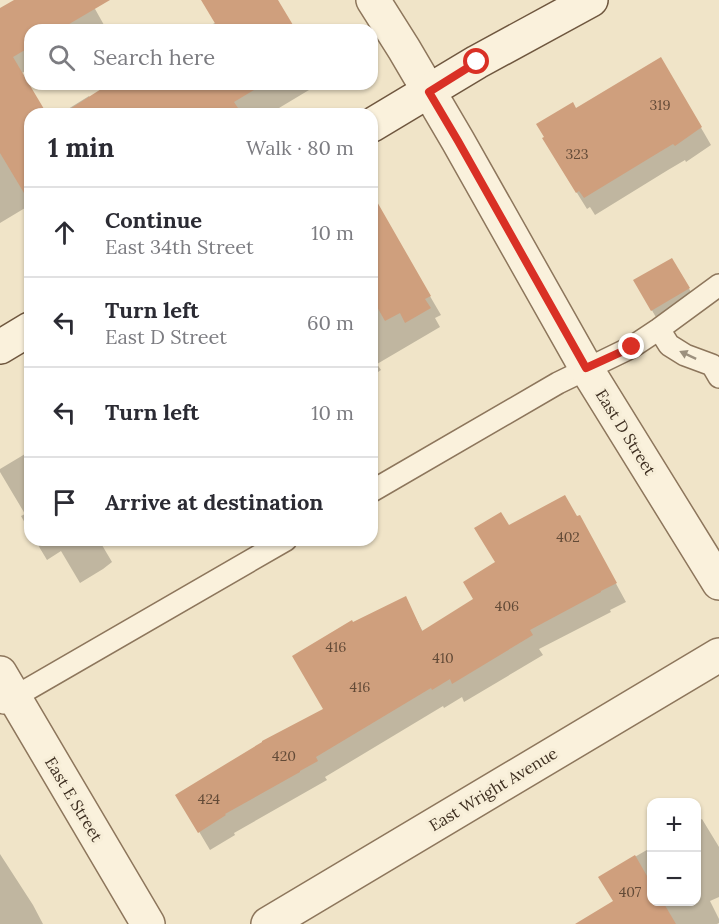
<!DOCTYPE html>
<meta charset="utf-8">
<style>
:root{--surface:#fff;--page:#f7f7f7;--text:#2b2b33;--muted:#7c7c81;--line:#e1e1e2}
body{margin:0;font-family:Lora,serif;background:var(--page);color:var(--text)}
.controls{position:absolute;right:18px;bottom:18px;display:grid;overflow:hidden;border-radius:12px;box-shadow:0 2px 4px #0004}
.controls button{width:54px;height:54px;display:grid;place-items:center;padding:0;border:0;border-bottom:2px solid var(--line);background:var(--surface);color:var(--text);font:30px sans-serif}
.stop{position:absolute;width:18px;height:18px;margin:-14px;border:4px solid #d93025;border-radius:50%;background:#fff}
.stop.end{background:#d93025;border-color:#fff;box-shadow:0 2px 6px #0008}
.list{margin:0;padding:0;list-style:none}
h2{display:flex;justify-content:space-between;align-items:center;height:78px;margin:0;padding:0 24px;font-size:26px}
h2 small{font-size:20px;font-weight:400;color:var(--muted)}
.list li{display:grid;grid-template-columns:39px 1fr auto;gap:18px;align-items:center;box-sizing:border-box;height:90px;padding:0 24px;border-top:2px solid var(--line)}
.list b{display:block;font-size:22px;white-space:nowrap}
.list p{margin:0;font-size:20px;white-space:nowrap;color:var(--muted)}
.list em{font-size:20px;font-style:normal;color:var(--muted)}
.icon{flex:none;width:33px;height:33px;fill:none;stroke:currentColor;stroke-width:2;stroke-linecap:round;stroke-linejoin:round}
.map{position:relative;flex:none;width:719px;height:924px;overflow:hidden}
.search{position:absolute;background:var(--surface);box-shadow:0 2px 4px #0004;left:24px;top:24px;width:354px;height:66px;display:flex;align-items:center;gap:15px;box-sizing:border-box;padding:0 21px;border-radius:18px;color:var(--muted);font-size:22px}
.panel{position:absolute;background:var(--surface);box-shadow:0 2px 4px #0004;left:24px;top:108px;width:354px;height:438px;border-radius:18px}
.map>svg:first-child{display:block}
.shadow{fill:#0003}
.building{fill:#cf9f7d}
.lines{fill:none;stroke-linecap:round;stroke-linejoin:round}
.lane-casing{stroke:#8d765c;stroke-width:24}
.street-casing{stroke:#8d765c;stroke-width:36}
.secondary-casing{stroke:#6f573f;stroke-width:36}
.lane{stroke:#faf1dc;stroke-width:21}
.street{stroke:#faf1dc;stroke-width:33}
.secondary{stroke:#faf1dc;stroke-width:33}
.oneway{fill:#9c907e}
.route{stroke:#d93025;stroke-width:8}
.labels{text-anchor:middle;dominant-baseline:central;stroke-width:6;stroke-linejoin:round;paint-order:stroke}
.number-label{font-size:14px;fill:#624a37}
.street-label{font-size:16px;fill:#3d2e20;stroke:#f7eed8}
</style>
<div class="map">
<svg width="719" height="924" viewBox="0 0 719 924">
<rect width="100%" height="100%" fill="#f0e4c8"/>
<!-- shadow -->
<path class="shadow" d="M 17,0 L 90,0 L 104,25 L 95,30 L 30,30 L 30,68 L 1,86 L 0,10 Z
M 245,0 L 254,0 L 295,30 L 204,30 L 216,22 Z
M 661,59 L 711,145 L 686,162 L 685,160 L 668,170 L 595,215 L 590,207 L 587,209 L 554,156 L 576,110 Z
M 112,84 L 305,84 L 309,90 L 269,114 L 60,114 L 89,96 L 90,98 Z
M 0,114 L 45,114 L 30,114 L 30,205 L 0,223 Z
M 386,221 L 441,315 L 435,318 L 440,327 L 377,364 L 381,370 L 372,376 L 372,230 Z
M 672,260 L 694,297 L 657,319 L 635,281 Z
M 30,451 L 30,532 L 21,516 L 25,514 L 0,472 L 0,469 Z
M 577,518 L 590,536 L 626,602 L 610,610 L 611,612 L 539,649 L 543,655 L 464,702 L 462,697 L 444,708 L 443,706 L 325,777 L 327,780 L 234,833 L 235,835 L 210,850 L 188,813 L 325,710 L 352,624 L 405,598 L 423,632 L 475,600 L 496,563 L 508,527 Z
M 35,540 L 99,540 L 112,562 L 103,569 L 80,583 L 61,551 L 47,560 Z
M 702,819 L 719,847 L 719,897 L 710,901 L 719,919 L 719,923 L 717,924 L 578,924 L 615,901 L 600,877 L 652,847 L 652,902 L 696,902 L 696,822 Z
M 0,854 L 33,905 L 43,924 L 0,924 Z"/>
<!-- building -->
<path class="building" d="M 14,0 L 110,0 L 59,30 L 30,30 L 30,47 L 13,57 L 47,114 L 30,114 L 30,203 L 0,153 L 0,8 Z
M 201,0 L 278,0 L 296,30 L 219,30 Z
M 661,57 L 702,127 L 675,146 L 673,144 L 658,153 L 584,198 L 579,191 L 576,193 L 542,138 L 544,137 L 536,124 L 573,102 L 576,108 Z
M 109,84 L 264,84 L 234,102 L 242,114 L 62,114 Z
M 372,193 L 431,296 L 425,299 L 431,308 L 405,323 L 400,313 L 385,321 L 372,298 Z
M 672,258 L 690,288 L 651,311 L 633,280 Z
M 565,495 L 577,516 L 580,515 L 617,583 L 601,591 L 601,592 L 530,630 L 533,635 L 452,684 L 450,679 L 432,690 L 431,688 L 316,757 L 318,761 L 300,771 L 300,772 L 225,814 L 226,815 L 198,833 L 175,795 L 262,742 L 262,741 L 323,709 L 292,656 L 352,620 L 353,622 L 406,596 L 422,631 L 473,599 L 463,582 L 495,562 L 474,528 L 501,512 L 509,525 Z
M 635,855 L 651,883 L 651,902 L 663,902 L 676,924 L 575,924 L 613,901 L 598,877 Z"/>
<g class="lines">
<!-- lane casing -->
<g class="lane-casing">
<path id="lane" d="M 659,329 L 669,345 L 685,355 L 712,365 L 719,377
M 372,491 L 558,383 L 632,347 L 659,329 L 719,285
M 4,703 L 286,540"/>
</g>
<!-- street casing -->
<g class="street-casing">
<path id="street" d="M 373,0 L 404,49 L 458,141 L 586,368 L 719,583
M 0,673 L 148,924
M 268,924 L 719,655"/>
</g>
<!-- secondary casing -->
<g class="secondary-casing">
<path id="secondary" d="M 372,125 L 477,62 L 591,0
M 0,347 L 30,329"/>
</g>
<!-- lane -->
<use href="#lane" class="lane"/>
<!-- street -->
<use href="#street" class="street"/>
<!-- secondary -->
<use href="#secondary" class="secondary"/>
</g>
<!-- one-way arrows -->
<defs><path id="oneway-solid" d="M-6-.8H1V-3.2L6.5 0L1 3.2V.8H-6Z" transform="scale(1.5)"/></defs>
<use class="oneway" href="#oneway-solid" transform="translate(688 355) rotate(-155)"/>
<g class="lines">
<!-- route -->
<path class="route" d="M 477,62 L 429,92 L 458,141 L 586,368 L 632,347"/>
</g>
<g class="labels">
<!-- number labels -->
<g class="number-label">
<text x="660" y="105">319</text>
<text x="577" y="154">323</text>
<text x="568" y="537">402</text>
<text x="507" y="606">406</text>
<text x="336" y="647">416</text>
<text x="443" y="658">410</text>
<text x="360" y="687">416</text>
<text x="284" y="756">420</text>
<text x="209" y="799">424</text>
<text x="630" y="892">407</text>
</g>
<!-- street labels -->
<g class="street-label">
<text transform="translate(626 432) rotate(58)">East D Street</text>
<text transform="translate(493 789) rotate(-31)">East Wright Avenue</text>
<text transform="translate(74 799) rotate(59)">East E Street</text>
</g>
</g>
</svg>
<div class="controls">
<button>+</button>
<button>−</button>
</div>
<div class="stop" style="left:477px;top:62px"></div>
<div class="stop end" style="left:632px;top:347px"></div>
<div class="search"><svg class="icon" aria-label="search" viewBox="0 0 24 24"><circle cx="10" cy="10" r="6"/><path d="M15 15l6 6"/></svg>Search here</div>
<section class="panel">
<h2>1 min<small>Walk · 80 m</small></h2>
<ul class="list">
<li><svg class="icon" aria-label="ahead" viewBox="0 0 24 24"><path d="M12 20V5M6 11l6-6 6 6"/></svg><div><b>Continue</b><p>East 34th Street</p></div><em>10 m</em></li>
<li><svg class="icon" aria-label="left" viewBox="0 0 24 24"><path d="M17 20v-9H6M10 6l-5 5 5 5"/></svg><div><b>Turn left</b><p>East D Street</p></div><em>60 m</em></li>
<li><svg class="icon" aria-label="left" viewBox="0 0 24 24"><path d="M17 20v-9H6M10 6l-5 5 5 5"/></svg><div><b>Turn left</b></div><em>10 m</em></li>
<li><svg class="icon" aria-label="arrive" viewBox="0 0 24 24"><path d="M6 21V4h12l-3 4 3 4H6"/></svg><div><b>Arrive at destination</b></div></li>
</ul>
</section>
</div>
